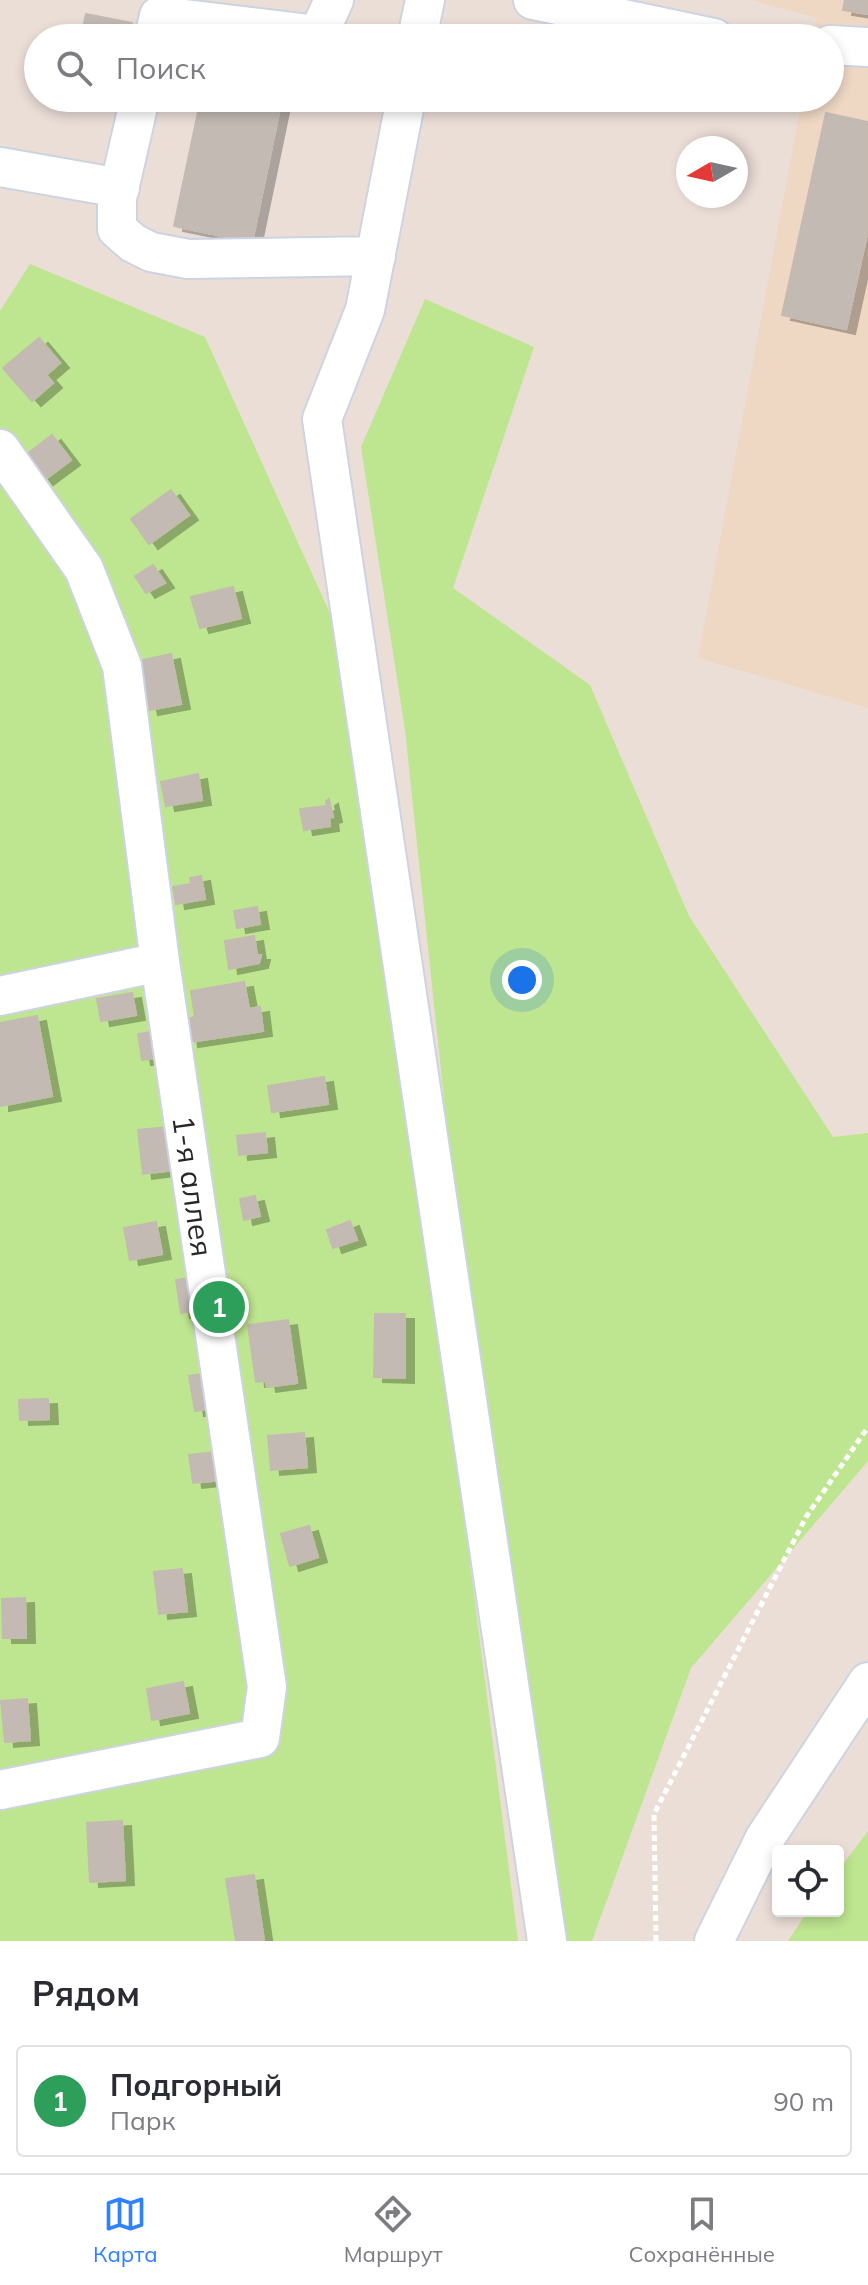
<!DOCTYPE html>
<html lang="ru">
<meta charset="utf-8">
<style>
:root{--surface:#fff;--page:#f2f2f3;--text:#2b2b33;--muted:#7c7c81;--line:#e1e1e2;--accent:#2f81ff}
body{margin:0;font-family:Mulish,sans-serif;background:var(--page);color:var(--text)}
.controls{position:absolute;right:24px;bottom:24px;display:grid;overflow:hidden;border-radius:8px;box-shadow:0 4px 12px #0003}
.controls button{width:72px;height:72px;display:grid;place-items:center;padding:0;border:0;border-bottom:2px solid var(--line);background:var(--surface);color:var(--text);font:40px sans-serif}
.compass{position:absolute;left:676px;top:136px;width:72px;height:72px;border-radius:50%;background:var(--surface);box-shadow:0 4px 12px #0003;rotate:261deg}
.you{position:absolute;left:522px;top:980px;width:28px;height:28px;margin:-20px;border:6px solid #fff;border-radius:50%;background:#1a73e8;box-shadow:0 0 0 12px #1a73e833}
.badge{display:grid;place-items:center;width:52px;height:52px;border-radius:50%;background:var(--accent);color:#fff;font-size:26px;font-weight:700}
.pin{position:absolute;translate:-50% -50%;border:4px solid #fff;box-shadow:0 2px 8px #0006}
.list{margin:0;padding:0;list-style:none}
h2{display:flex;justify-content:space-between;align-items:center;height:104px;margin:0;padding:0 32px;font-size:34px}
h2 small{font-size:26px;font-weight:400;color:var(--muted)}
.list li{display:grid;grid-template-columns:52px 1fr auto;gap:24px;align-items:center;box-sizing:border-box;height:112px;margin:0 16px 16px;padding:0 16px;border:2px solid var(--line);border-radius:8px}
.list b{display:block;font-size:30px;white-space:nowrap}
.list p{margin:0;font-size:26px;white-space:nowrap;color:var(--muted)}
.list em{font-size:26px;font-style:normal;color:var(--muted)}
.icon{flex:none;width:44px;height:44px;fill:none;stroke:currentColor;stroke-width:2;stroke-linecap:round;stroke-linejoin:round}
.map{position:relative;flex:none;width:868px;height:1941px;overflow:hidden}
.search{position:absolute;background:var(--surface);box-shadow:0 4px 12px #0003;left:24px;right:24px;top:24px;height:88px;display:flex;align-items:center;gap:20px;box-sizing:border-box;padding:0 28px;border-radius:44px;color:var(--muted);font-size:30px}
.sheet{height:232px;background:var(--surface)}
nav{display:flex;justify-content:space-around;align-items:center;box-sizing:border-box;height:112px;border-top:2px solid var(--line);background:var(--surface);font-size:22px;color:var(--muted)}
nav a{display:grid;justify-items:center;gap:4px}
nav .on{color:var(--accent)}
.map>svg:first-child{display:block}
.education{fill:#eed8c4}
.green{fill:#bee58f}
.building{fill:#c2bab3;stroke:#c5bab1;stroke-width:2;filter:url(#shadow)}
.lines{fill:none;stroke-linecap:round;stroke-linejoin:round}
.minor-casing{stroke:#ccd4e1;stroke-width:42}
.path{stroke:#fff;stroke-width:5;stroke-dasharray:6 4;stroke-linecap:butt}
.minor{stroke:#fff;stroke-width:38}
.labels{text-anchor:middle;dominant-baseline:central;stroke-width:7;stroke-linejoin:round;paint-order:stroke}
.street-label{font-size:30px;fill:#272727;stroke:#fff}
</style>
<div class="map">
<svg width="868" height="1941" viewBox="0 0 868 1941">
<defs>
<filter id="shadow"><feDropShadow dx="9" dy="5" stdDeviation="0" flood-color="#0004"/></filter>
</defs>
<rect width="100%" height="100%" fill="#ebded7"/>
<!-- education -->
<path class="education" d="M 751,0 L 868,0 L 868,708 L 698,658 L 802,98 L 830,98 L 830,38 L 813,38 L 817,18 Z"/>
<!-- green -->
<path class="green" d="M 30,264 L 205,337 L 357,673 L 518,1941 L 0,1941 L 0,311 Z
M 425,299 L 534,347 L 453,588 L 590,685 L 689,916 L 833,1137 L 868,1133 L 868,1461 L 691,1668 L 592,1941 L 533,1941 L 405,730 L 361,447 Z
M 868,1831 L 868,1941 L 788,1941 L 808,1911 L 838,1911 L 838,1871 Z"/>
<!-- building -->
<path class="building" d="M 845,0 L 868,0 L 868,14 L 843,10 Z
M 86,14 L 132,23 L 129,38 L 81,38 Z
M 201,98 L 282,98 L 252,242 L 174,226 Z
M 826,113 L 868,122 L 868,229 L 846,329 L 782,315 Z
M 39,338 L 60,363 L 46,375 L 53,383 L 32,401 L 3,368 Z
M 52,435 L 71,460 L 44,480 L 26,455 Z
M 171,490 L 189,515 L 149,544 L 131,519 Z
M 153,565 L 165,583 L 146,593 L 135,576 Z
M 233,587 L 241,618 L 200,628 L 191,597 Z
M 171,654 L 181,704 L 149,710 L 139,661 Z
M 198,774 L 202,800 L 166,806 L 161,782 Z
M 329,799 L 333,817 L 329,818 L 330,826 L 304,830 L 300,809 L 327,806 L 326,801 Z
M 201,876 L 205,899 L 176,904 L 173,887 L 191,884 L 190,878 Z
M 257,907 L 260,924 L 237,928 L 234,911 Z
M 254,936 L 257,955 L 261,955 L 259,963 L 229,969 L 225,941 Z
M 244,982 L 249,1009 L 260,1007 L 263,1031 L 189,1042 L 186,1019 L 195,1017 L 191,991 Z
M 132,993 L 136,1015 L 101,1021 L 97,999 Z
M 37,1016 L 52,1096 L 0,1106 L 0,1023 Z
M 165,1030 L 169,1056 L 142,1060 L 138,1034 Z
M 324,1077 L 328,1104 L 272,1112 L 268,1086 Z
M 169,1127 L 175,1170 L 143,1174 L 138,1130 Z
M 265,1133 L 267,1152 L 239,1155 L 237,1136 Z
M 255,1196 L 260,1216 L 244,1220 L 240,1199 Z
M 350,1221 L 357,1240 L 333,1248 L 327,1230 Z
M 156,1222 L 162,1254 L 130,1260 L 124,1228 Z
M 200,1276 L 205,1309 L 181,1313 L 176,1280 Z
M 375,1314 L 405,1314 L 405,1378 L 374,1377 Z
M 288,1320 L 297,1383 L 267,1387 L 266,1381 L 256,1382 L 248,1325 Z
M 213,1372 L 219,1407 L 195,1411 L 189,1376 Z
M 48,1399 L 49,1419 L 20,1420 L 19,1400 Z
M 304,1433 L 307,1467 L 271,1470 L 268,1436 Z
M 227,1451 L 231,1479 L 193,1483 L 189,1455 Z
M 309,1526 L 318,1557 L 290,1566 L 281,1534 Z
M 182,1569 L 187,1611 L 159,1614 L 154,1572 Z
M 25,1598 L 26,1638 L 3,1638 L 2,1599 Z
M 183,1682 L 189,1713 L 152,1720 L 147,1689 Z
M 27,1699 L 30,1740 L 5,1742 L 1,1701 Z
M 122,1821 L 125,1880 L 90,1882 L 87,1823 Z
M 254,1875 L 264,1941 L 236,1941 L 226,1879 Z"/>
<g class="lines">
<!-- minor casing -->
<g class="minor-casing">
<path id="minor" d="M 533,0 L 714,38
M 154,38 L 159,16 L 318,35 L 334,0
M 417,38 L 425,0
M 830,45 L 868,47
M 140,98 L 117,198 L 117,229 L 133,243 L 151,252 L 188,259 L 376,256
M 406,98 L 365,310 L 322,419 L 547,1941
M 0,167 L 120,188
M 0,449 L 84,569 L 122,666 L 160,962 L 267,1687 L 260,1738 L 0,1790
M 0,996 L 160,962
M 714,1941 L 765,1838 L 868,1682"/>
</g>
<!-- path -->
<path class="path" d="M 656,1941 L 654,1814 L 806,1517 L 868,1427"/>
<!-- minor -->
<use href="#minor" class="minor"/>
</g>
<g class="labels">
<!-- street labels -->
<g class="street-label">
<text transform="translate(193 1186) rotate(82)">1-я аллея</text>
</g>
</g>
</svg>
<div class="controls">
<button><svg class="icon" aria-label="locate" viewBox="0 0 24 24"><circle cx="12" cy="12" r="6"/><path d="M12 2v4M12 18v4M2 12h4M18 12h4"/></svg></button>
</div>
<svg class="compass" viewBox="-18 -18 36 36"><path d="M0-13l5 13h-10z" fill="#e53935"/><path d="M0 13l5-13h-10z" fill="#7c7c81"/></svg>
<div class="you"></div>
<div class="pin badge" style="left:219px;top:1307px;background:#2e9e5b">1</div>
<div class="search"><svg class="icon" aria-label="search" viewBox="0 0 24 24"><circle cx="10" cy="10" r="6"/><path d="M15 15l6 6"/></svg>Поиск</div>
</div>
<section class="sheet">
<h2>Рядом<small></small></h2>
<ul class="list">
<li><span class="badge" style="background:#2e9e5b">1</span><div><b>Подгорный</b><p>Парк</p></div><em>90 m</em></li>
</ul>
</section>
<nav>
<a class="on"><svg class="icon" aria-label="map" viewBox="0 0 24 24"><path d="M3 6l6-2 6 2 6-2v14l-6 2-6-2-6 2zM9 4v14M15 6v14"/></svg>Карта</a>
<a><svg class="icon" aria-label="directions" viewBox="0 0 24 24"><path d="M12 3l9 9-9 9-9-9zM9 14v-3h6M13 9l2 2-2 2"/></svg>Маршрут</a>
<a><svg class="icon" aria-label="saved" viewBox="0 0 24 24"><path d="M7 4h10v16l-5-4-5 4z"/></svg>Сохранённые</a>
</nav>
